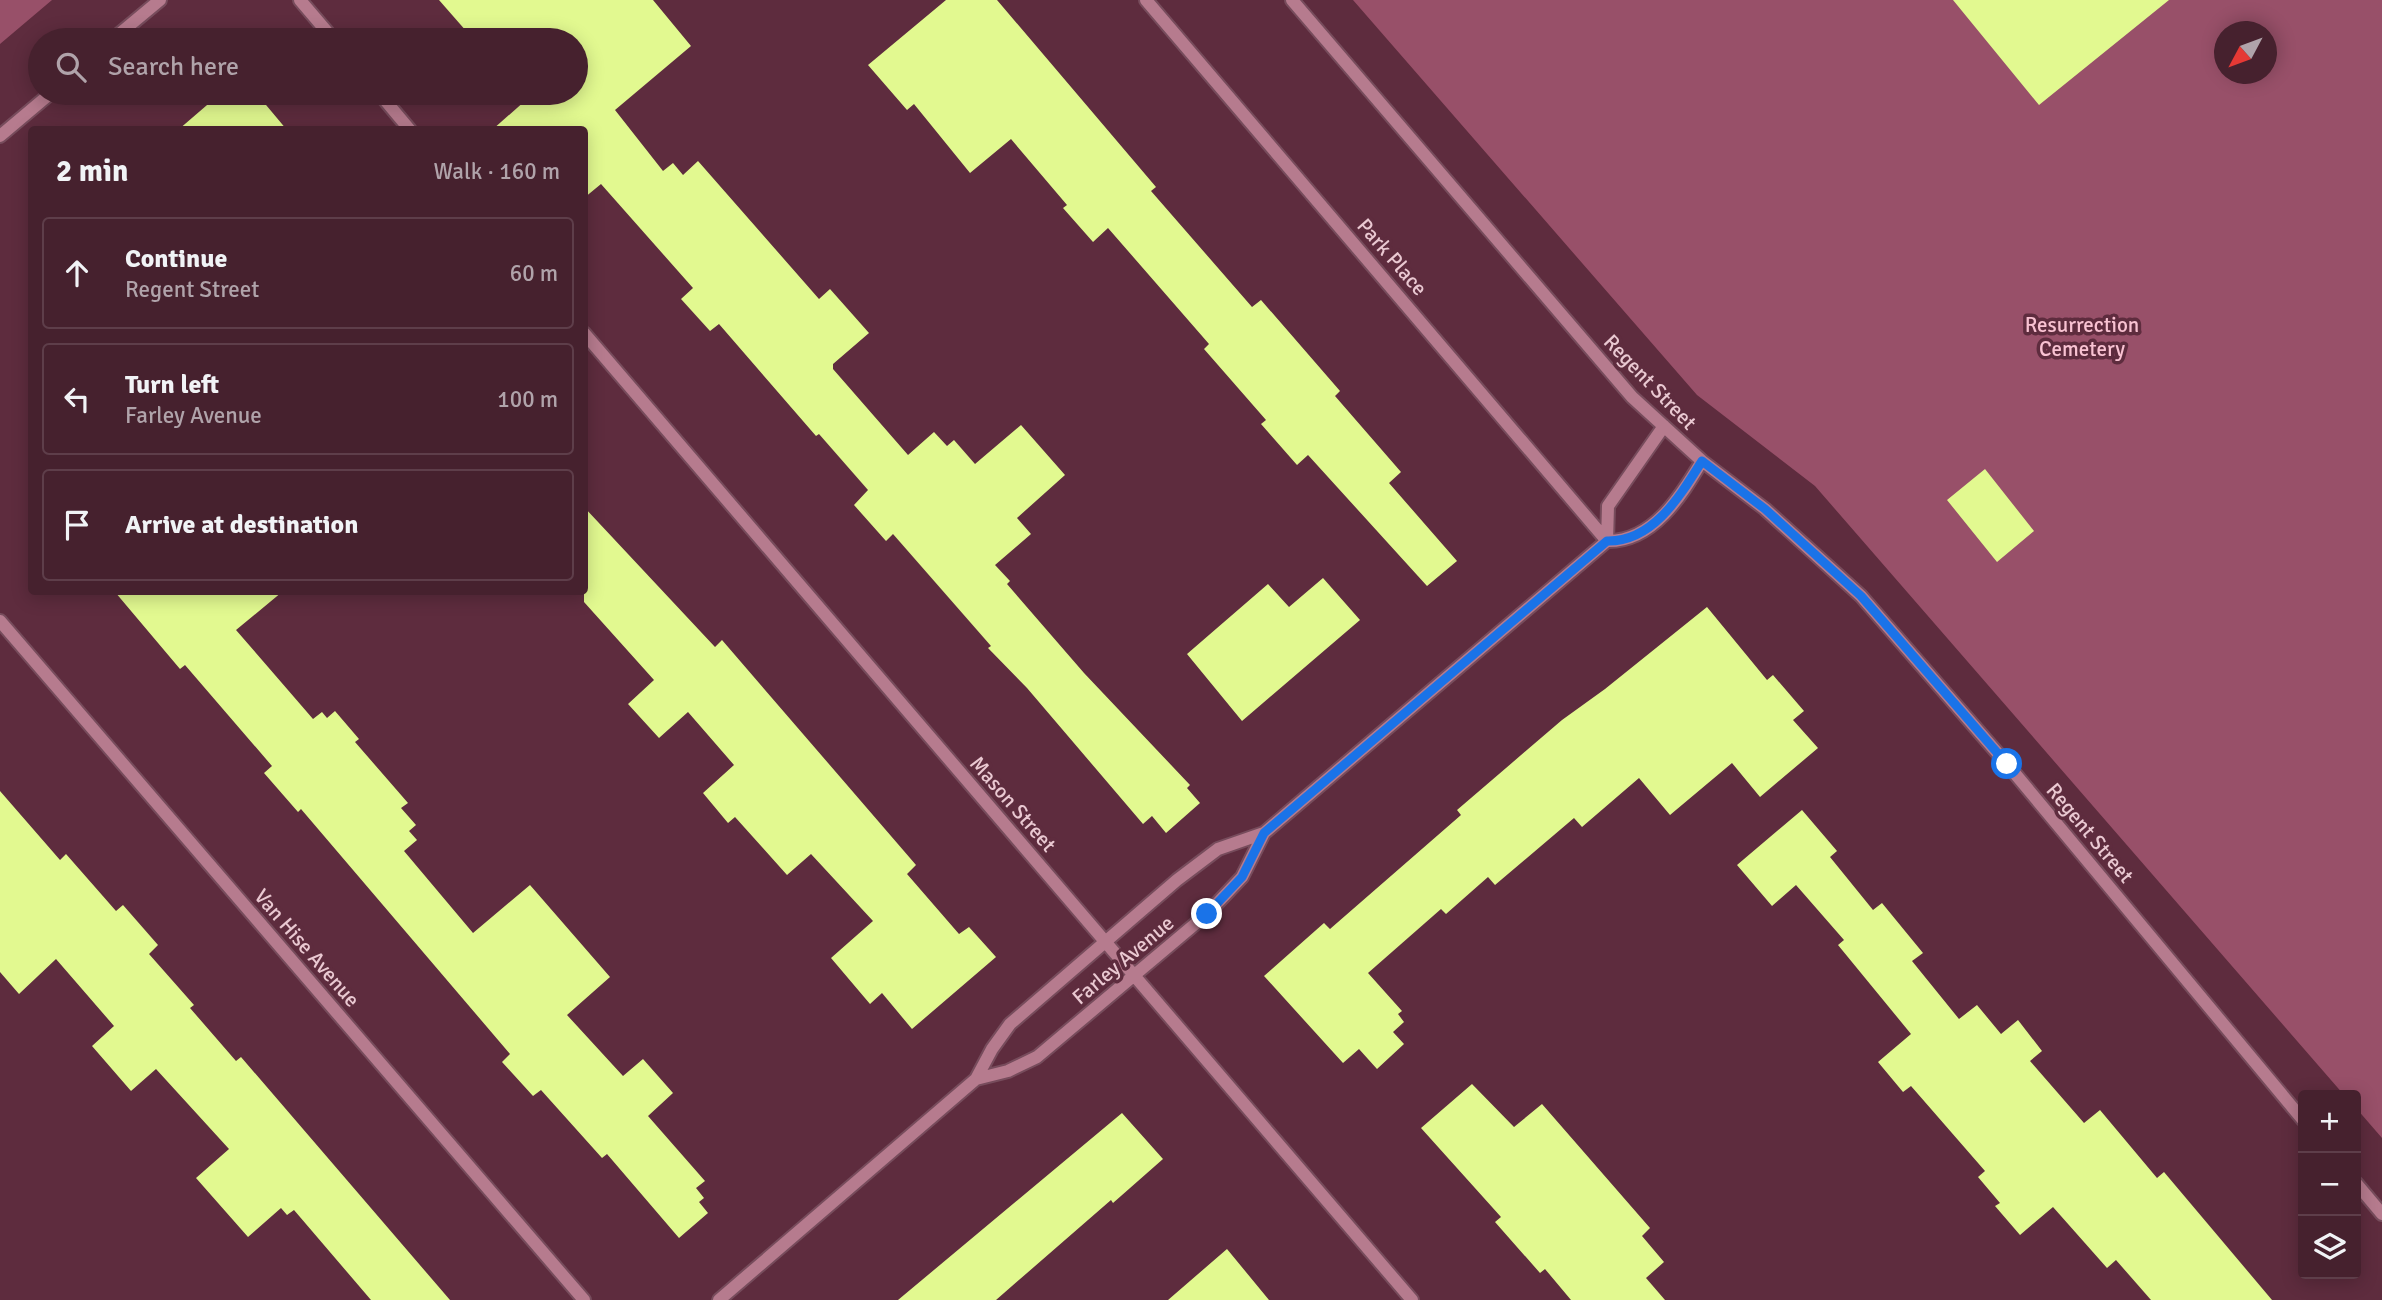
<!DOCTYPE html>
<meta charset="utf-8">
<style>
:root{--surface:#46212e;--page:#502e3a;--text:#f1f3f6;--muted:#b0a3aa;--line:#5e3e4a}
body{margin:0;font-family:Signika,sans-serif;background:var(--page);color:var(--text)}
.controls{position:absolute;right:21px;bottom:21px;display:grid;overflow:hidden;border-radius:7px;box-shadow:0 4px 18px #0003}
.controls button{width:63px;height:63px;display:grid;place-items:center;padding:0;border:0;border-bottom:2px solid var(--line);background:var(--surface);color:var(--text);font:35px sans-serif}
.compass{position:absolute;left:2214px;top:21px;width:63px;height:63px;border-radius:50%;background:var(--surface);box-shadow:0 4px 18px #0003;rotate:229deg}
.stop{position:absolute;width:21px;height:21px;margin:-16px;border:5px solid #1a73e8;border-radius:50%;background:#fff}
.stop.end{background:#1a73e8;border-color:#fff;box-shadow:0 2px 7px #0008}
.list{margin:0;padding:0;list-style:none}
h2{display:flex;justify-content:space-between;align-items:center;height:91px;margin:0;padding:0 28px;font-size:30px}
h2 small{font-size:23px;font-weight:400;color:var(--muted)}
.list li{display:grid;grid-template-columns:46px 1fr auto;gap:21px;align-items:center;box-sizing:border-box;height:112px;margin:0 14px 14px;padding:0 14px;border:2px solid var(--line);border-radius:7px}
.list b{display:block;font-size:26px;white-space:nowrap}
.list p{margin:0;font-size:23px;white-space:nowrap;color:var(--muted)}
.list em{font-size:23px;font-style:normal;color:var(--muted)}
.icon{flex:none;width:38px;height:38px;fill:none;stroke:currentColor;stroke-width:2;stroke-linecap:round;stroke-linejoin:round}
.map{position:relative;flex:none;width:2382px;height:1300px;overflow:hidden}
.search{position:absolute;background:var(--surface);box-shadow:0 4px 18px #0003;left:28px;top:28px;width:560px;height:77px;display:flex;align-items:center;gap:18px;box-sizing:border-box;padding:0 24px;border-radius:38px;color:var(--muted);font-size:26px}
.panel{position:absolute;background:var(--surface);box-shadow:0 4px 18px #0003;left:28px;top:126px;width:560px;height:469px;border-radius:7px}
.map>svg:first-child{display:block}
.green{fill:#985069;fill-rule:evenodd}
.building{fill:#e2f990}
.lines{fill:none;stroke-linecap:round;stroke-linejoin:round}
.minor-casing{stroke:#774c5c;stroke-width:16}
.minor{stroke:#b67b8e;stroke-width:12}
.route{stroke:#1a73e8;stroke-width:9}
.labels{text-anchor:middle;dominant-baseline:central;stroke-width:7;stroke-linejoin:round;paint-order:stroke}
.street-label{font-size:21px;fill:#eac9d2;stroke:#5e2c3e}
.park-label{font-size:21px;fill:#f9c2d2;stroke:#5e2c3e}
</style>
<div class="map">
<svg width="2382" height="1300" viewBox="0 0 2382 1300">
<rect width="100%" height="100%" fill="#5e2c3e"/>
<!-- green -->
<path class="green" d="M 0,0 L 52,0 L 0,44 Z
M 1353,0 L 2382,0 L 2382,1138 L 2356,1108 L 2356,1095 L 2344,1095 L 1815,486 L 1697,395 ZM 2224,32 L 2266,32 L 2266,74 L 2224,74 Z"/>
<!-- building -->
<path class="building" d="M 439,0 L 653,0 L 691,46 L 615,110 L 663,171 L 673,163 L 683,175 L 698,161 L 819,299 L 830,289 L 869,333 L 833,364 L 833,369 L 908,455 L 934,432 L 947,446 L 954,440 L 975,464 L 1021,425 L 1065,475 L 1017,518 L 1031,534 L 995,565 L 1010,581 L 1007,584 L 1084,673 L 1190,785 L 1187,788 L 1200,803 L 1166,833 L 1152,816 L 1143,824 L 1027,688 L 988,648 L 991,646 L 893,534 L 886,541 L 854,505 L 868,490 L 819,434 L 816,436 L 719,324 L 710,331 L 681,299 L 693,288 L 601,184 L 584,198 L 584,130 L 492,130 L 526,100 L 520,93 L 576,93 L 576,40 L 474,40 Z
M 946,0 L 997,0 L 1156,187 L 1151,191 L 1252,307 L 1261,300 L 1340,391 L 1335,396 L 1401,472 L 1389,483 L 1457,561 L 1427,586 L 1308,455 L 1297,465 L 1261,424 L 1266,420 L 1204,349 L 1209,344 L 1108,228 L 1093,242 L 1063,208 L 1067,205 L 1011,139 L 970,173 L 914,104 L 907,110 L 868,65 Z
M 1953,0 L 2169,0 L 2039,105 Z
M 221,93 L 256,93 L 287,130 L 178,130 Z
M 1985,469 L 2034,531 L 1997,562 L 1947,500 Z
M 584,507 L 715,647 L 722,640 L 916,865 L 907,874 L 959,934 L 969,927 L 996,957 L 912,1029 L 882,993 L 870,1004 L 831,958 L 873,921 L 811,854 L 787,875 L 735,817 L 728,823 L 703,793 L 734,765 L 688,712 L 659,738 L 628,704 L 654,680 L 584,602 Z
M 1323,578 L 1360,620 L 1242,721 L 1187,654 L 1268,584 L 1289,607 Z
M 115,592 L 282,592 L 236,630 L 313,719 L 322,712 L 327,718 L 335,711 L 359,739 L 355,742 L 408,803 L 401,808 L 416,825 L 409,831 L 417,840 L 404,851 L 473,933 L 530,885 L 610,977 L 567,1015 L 623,1076 L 643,1059 L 673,1093 L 648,1116 L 705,1181 L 696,1188 L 704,1198 L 699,1202 L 708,1213 L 679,1238 L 607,1154 L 602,1158 L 541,1090 L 533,1096 L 502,1062 L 510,1054 L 301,809 L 298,812 L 264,773 L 272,766 L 185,665 L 180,669 Z
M 1707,607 L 1767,680 L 1773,675 L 1804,711 L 1793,720 L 1818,748 L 1760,797 L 1732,763 L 1670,815 L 1639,778 L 1582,827 L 1574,818 L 1495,885 L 1488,877 L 1446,914 L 1441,909 L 1368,973 L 1402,1011 L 1398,1014 L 1404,1022 L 1393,1032 L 1404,1044 L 1377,1069 L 1359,1049 L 1343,1063 L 1264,976 L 1324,923 L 1330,929 L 1461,815 L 1457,810 L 1562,720 L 1605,689 Z
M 0,791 L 60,860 L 66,854 L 116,911 L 123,905 L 158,945 L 149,954 L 194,1005 L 190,1008 L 236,1061 L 241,1057 L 450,1300 L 371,1300 L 294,1210 L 287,1215 L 281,1208 L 248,1237 L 196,1178 L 229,1149 L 156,1069 L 131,1091 L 92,1046 L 114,1026 L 56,959 L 19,994 L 0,972 Z
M 1802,810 L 1837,851 L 1830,857 L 1873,910 L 1882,903 L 1923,953 L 1912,961 L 1959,1019 L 1977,1005 L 2001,1034 L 2018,1020 L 2042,1051 L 2030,1061 L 2084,1123 L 2100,1110 L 2157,1178 L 2164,1172 L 2272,1300 L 2151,1300 L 2116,1260 L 2107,1268 L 2053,1207 L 2020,1235 L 1995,1206 L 2000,1203 L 1978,1177 L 1985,1171 L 1911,1086 L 1903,1092 L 1878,1062 L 1911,1034 L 1838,945 L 1844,940 L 1796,885 L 1772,906 L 1737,865 Z
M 1472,1084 L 1514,1127 L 1542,1104 L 1650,1228 L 1642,1236 L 1664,1262 L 1646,1278 L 1665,1300 L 1571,1300 L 1545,1269 L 1540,1273 L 1495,1222 L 1501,1217 L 1421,1128 Z
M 1122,1113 L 1163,1159 L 1113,1203 L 1111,1200 L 996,1300 L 898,1300 Z
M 1227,1249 L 1269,1300 L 1168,1300 Z"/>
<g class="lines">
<!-- minor casing -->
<g class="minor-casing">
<path id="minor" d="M 300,0 L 334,40
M 1146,0 L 1607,541
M 1292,0 L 1632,397 L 1702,461 L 1765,509 L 1861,596 L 2007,764 L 2303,1120
M 112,40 L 160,0
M 379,93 L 410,130
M 0,136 L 51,93
M 584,333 L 1412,1300
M 1607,541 L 1608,506 L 1664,426
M 0,621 L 584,1300
M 976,1079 L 1008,1071 L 1037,1057 L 1207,914 L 1242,877 L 1264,833
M 2356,1183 L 2382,1214
M 719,1300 L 976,1079 L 992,1049 L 1010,1024 L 1177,880 L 1218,849 L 1264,833 L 1607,541 C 1653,542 1681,496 1702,461"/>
</g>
<!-- minor -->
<use href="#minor" class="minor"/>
</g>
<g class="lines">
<!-- route -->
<path class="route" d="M 1207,914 L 1242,877 L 1264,833 L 1607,541 C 1653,542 1680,496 1702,461 L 1765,509 L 1861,596 L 2007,764"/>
</g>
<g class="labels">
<!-- street labels -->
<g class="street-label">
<text transform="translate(1392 257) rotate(49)">Park Place</text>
<text transform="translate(1650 382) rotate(46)">Regent Street</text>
<text transform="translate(1013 804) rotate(49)">Mason Street</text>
<text transform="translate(2090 833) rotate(50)">Regent Street</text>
<text transform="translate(307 948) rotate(49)">Van Hise Avenue</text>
<text transform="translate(1123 960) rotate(-40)">Farley Avenue</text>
</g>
<!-- park labels -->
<g class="park-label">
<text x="2082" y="325">Resurrection<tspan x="2082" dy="24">Cemetery</tspan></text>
</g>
</g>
</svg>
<div class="controls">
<button>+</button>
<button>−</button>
<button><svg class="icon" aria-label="layers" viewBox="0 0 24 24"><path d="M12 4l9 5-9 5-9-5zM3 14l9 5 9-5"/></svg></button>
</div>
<svg class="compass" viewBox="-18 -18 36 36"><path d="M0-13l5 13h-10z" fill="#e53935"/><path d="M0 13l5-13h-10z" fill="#b0a3aa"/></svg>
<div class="stop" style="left:2007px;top:764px"></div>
<div class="stop end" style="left:1207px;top:914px"></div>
<div class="search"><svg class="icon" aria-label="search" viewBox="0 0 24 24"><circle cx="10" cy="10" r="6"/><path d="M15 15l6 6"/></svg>Search here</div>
<section class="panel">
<h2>2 min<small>Walk · 160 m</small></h2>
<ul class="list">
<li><svg class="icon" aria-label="ahead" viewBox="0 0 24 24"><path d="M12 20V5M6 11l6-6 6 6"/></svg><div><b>Continue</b><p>Regent Street</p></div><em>60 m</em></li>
<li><svg class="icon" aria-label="left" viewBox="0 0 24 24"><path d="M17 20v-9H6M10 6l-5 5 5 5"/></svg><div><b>Turn left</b><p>Farley Avenue</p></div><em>100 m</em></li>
<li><svg class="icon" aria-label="arrive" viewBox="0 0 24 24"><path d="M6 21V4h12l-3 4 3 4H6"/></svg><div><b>Arrive at destination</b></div></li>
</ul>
</section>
</div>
